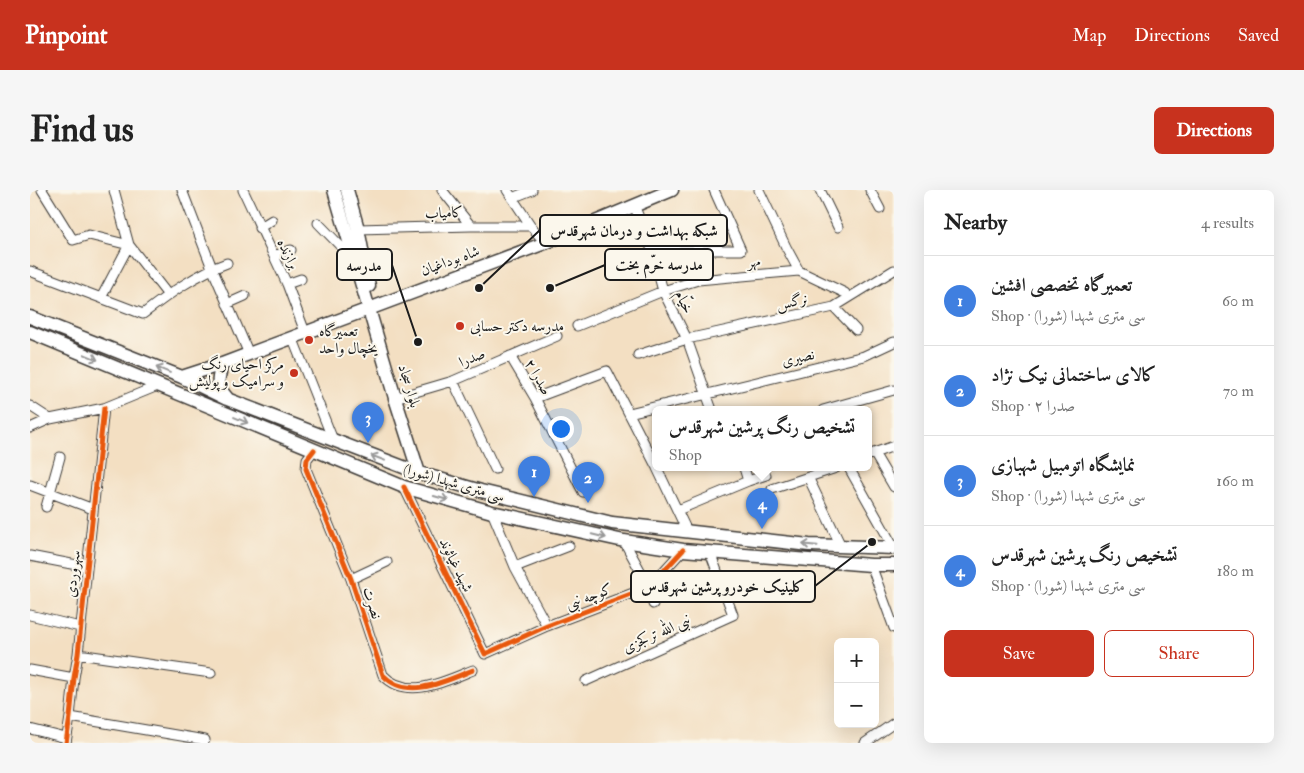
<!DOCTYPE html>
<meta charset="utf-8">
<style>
:root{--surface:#fff;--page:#f6f6f6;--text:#222;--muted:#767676;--line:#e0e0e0;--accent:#c8321e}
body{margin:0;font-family:"IM FELL Double Pica",Amiri,serif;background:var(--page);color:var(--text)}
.controls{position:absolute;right:15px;bottom:15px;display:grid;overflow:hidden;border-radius:8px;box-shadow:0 5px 20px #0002}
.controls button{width:45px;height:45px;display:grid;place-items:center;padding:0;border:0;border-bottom:1px solid var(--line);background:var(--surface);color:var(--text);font:25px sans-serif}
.you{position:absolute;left:530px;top:238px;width:18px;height:18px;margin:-12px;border:4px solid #fff;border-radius:50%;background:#1a73e8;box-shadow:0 0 0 8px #1a73e833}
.badge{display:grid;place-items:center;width:32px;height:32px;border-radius:50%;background:var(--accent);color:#fff;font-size:16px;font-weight:700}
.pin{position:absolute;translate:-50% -41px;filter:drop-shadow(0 1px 2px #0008)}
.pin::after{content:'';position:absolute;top:26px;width:18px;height:15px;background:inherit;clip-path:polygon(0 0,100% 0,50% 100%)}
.popup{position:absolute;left:622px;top:216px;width:220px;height:65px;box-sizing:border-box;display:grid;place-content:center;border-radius:8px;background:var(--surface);filter:drop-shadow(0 1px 4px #0005);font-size:16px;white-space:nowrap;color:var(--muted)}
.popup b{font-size:19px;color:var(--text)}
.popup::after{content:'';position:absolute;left:50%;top:100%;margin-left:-10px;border:10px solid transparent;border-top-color:var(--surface)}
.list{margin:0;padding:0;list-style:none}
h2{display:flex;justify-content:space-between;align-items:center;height:65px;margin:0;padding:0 20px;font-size:21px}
h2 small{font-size:16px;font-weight:400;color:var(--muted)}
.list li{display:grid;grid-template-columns:32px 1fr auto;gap:15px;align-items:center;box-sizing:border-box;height:90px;padding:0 20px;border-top:1px solid var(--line)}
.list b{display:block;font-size:19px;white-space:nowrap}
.list p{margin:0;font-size:16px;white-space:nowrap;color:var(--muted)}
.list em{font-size:16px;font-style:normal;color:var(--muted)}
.actions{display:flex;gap:10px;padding:15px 20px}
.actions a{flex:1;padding:11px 0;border:1px solid var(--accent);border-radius:8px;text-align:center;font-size:18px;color:var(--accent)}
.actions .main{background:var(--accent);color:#fff}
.map{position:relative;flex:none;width:864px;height:553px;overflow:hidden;border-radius:8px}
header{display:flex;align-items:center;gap:30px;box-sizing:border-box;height:70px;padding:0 25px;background:var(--accent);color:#fff}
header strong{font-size:24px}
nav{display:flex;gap:28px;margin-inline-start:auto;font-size:18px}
.intro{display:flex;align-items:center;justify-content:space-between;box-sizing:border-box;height:120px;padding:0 30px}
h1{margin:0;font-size:35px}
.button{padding:12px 22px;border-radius:8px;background:var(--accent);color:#fff;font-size:18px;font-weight:700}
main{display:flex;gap:30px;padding:0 30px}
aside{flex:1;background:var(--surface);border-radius:8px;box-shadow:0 5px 20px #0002}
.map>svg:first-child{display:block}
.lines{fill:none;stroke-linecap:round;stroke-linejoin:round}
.street-casing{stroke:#3c3935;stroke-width:11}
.secondary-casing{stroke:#3c3935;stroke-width:15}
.street{stroke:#fff;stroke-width:9}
.secondary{stroke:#fff;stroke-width:12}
.cycleway-casing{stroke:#fbf7ec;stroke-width:8}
.cycleway{stroke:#e8590c;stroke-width:5}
.oneway{stroke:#999}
.poi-dot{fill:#c8321e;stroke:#fbf7ec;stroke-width:2}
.labels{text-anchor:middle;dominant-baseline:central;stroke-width:4;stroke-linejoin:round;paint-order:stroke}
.street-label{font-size:15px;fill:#1c1c1c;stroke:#fbf7ec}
.poi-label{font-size:15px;fill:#1c1c1c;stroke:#fbf7ec;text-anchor:start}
.leader{fill:none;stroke:#1c1c1c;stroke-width:2}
.callout-dot{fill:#1c1c1c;stroke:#fbf7ec;stroke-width:2}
.callout{fill:#fbf7ec;stroke:#1c1c1c;stroke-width:2}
.callout-label{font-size:16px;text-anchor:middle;font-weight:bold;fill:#1c1c1c}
</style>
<header>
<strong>Pinpoint</strong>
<nav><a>Map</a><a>Directions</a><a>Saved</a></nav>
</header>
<div class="intro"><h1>Find us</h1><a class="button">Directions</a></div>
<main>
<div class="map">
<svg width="864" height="553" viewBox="0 0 864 553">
<rect width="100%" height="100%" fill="#fbf7ec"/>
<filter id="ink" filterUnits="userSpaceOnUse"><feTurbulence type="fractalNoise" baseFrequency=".02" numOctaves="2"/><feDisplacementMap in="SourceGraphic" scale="10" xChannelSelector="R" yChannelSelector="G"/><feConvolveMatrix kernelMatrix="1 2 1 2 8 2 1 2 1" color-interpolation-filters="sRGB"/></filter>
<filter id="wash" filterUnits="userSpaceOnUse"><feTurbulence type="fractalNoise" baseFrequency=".0096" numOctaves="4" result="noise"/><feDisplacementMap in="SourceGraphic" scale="20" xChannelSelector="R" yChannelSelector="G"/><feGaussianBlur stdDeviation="1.12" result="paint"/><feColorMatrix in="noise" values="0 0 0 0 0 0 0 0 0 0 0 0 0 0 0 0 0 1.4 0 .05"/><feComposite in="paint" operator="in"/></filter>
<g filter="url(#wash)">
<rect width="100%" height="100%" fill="#f3dfc2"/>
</g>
<g filter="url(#ink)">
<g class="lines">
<!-- street casing -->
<g class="street-casing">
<path id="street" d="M 12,0 L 43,50 L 59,45 L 99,55 L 71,108
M 84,0 L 99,55 L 138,105
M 152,0 L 182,78 L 219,164
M 213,0 L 257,94 L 275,142
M 412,0 L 441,36
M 477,0 L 501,36 L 515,53
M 729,0 L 756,57 L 769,81
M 790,0 L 808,37
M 840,0 L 850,19
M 482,8 L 502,0
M 604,15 L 622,60 L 633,101 L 657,149 L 682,220
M 288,33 L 323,69
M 229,38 L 242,30
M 328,39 L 441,36 L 501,36
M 622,60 L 711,60 L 684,0
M 244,66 L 261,60
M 0,81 L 113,124 C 139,104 166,84 197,73
M 257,94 L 271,89
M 197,114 L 215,106
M 804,117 L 826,140
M 547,136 L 633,101 L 668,90 L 769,81 L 815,103
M 262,147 L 303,250
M 608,165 L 657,149 L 804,117 L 864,80
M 480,166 L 505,208 L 553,302
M 423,191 L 465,279
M 365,208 L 423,191 L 527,146
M 505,208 L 577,181 L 626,276
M 0,216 L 20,229 L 74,218 L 130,195
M 793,220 L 864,200
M 599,223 L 834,166 L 864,152
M 0,238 L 20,229
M 284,260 L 277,269 L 276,279 L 321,389 L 353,485 C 377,511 416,491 443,480
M 844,263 L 864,297
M 838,265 L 864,256
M 627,278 L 657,341
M 714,278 L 718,291
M 819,278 L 864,358
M 778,287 L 811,356
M 0,295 L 63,319
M 374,297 L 455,464 L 517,436 L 619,397 L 653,360
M 742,299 L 806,278
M 16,317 L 30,267
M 648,320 L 718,291 L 736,285
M 462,322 L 485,377 L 517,436
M 594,351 L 619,397 L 623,414
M 0,366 L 57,377
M 841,375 L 864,438
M 485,377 L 539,356
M 321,389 L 357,372
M 0,425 L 50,437
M 48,464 L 181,483
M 0,480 L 44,488
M 556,491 L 703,425 L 680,362
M 40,527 L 175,550
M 0,539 L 36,548
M 36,553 L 40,527 L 44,488 L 48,464 L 74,218
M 835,553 L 864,533"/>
</g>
<!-- secondary casing -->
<g class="secondary-casing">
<path id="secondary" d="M 304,0 L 365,208 L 389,283
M 317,0 L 328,39 L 339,96
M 0,127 L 152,187 L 197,209 L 303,250 L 389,283 L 451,301 L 582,333 L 779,355 L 864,358
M 0,142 L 374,297 L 462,322 L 594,351 L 653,360 L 841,375 L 864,375
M 192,174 C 188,191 185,194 197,208
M 152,187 L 192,174 L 515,53 L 642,0"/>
</g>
<!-- street -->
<use href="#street" class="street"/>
<!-- secondary -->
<use href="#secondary" class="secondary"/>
<!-- cycleway casing -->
<g class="cycleway-casing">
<path id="cycleway" d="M 284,260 L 277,269 L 276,279 L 321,389 L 353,485 C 377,511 416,491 443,480
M 374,297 L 455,464 L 517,436 L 619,397 L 653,360
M 36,553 L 40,527 L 44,488 L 48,464 L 74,218"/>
</g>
<!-- cycleway -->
<use href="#cycleway" class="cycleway"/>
</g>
<!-- one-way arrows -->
<defs><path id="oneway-shaft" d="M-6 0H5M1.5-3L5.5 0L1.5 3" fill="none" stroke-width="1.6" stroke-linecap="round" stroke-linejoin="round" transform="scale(1.25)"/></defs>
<g class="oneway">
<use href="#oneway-shaft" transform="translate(61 167) rotate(23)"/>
<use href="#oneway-shaft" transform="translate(133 180) rotate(-158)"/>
<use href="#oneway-shaft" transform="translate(211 230) rotate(23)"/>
<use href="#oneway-shaft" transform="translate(348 268) rotate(-159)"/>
<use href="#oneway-shaft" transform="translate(411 308) rotate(16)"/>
<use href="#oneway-shaft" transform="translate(569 346) rotate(13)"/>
<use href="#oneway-shaft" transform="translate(780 355) rotate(-175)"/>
</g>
</g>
<!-- markers -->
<g class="poi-dot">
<circle cx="430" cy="136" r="5"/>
<circle cx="279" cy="150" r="5"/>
<circle cx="264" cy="183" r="5"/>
</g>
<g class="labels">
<!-- street labels -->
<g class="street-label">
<text transform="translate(414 23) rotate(-2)">کامیاب</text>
<text transform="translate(258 64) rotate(64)">برازنده</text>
<text transform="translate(420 71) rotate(-20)">شاه بوداغیان</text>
<text transform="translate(724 72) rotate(-5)">مهر</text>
<text transform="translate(654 112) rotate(64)">خیّام</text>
<text transform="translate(762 112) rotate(-12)">نرگس</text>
<text transform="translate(442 168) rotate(-23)">صدرا</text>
<text transform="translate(768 168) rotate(-13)">نصیری</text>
<text transform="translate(508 187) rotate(60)">صدرا ۲</text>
<text transform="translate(379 196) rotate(73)">بلوار سجاد</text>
<text transform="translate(424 293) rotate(16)">سی متری شهدا (شورا)</text>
<text transform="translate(426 375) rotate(64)">شهید غیاثوند</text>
<text transform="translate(43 384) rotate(-84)">سهروردی</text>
<text transform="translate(559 407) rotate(-21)">کوچه نبی</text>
<text transform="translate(342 413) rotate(72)">نصرت</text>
<text transform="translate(627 444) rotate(-24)">نبی الله ترکجزی</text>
</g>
<!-- poi labels -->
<g class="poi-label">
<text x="440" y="136">مدرسه دکتر حسابی</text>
<text x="289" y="141">تعمیرگاه<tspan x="289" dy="17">یخچال واحد</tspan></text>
<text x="254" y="174" text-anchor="end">مرکز احیای رنگ<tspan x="254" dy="17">و سرامیک و پولیش</tspan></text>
</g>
</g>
<!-- callouts -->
<path class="leader" d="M449 98L510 40M520 98L575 75M388 152L362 75M842 352L785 396"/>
<g class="callout-dot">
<circle cx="449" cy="98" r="5"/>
<circle cx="520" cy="98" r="5"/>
<circle cx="388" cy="152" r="5"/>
<circle cx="842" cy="352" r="5"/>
</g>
<g class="callout">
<rect x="510" y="25" width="187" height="31" rx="5"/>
<rect x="575" y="59" width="108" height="31" rx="5"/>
<rect x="307" y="59" width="55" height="31" rx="5"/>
<rect x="601" y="381" width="184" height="31" rx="5"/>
</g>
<g class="callout-label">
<text x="604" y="46">شبکه بهداشت و درمان شهرقدس</text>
<text x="629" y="80">مدرسه خرّم بخت</text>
<text x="334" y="81">مدرسه</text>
<text x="693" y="402">کلینیک خودرو پرشین شهرقدس</text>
</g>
</svg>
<div class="controls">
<button>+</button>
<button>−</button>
</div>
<div class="you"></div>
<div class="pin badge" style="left:504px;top:307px;background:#3f7fe0">1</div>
<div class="pin badge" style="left:558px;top:313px;background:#3f7fe0">2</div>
<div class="pin badge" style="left:338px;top:253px;background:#3f7fe0">3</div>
<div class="pin badge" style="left:732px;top:339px;background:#3f7fe0">4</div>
<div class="popup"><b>تشخیص رنگ پرشین شهرقدس</b>Shop</div>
</div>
<aside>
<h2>Nearby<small>4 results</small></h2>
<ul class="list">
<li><span class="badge" style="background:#3f7fe0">1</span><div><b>تعمیرگاه تخصصی افشین</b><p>Shop · سی متری شهدا (شورا)</p></div><em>60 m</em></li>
<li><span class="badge" style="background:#3f7fe0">2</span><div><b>کالای ساختمانی نیک نژاد</b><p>Shop · صدرا ۲</p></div><em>70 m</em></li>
<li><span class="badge" style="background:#3f7fe0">3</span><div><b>نمایشگاه اتومبیل شهبازی</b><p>Shop · سی متری شهدا (شورا)</p></div><em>160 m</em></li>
<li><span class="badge" style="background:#3f7fe0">4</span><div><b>تشخیص رنگ پرشین شهرقدس</b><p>Shop · سی متری شهدا (شورا)</p></div><em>180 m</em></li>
</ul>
<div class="actions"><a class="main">Save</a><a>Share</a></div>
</aside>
</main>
